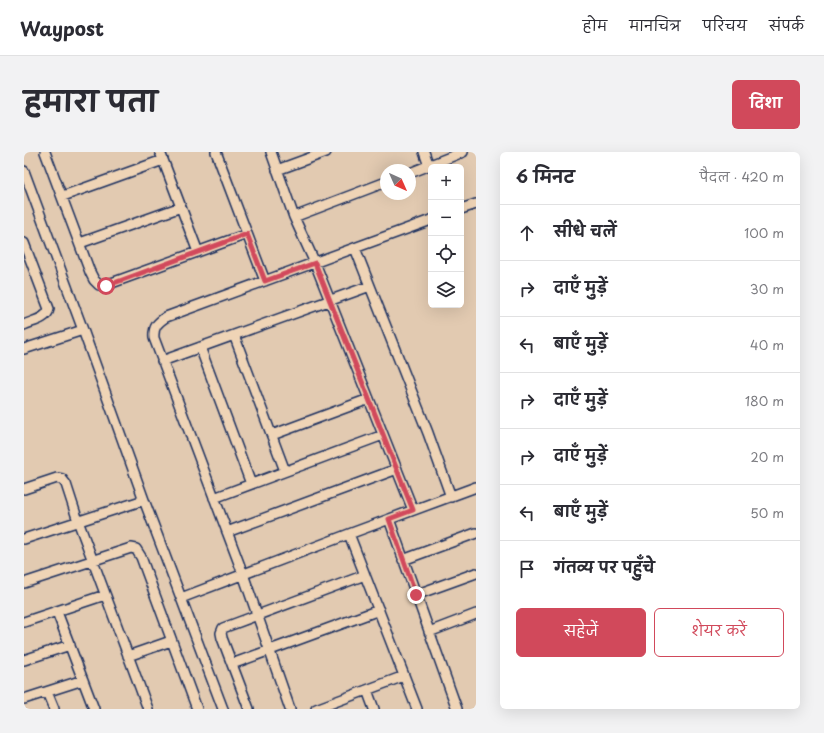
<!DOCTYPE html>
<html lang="hi">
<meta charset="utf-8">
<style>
:root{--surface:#fff;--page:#f2f2f3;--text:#2b2b33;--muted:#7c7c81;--line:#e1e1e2;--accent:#d1495b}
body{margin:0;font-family:"Playpen Sans","Playpen Sans Deva",sans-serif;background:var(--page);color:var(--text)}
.controls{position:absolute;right:12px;top:12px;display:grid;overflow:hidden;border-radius:6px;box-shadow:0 4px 16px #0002}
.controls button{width:36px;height:36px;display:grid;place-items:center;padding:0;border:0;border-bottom:1px solid var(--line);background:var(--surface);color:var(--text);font:20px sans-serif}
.compass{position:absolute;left:356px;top:12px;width:36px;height:36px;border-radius:50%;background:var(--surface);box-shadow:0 4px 16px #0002;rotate:135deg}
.stop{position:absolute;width:12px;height:12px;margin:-9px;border:3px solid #d1495b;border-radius:50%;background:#fff}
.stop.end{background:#d1495b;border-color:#fff;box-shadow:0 1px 4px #0008}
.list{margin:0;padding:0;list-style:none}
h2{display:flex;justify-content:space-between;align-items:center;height:52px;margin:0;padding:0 16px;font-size:17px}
h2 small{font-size:13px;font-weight:400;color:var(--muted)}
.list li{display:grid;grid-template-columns:26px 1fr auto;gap:12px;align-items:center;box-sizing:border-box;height:56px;padding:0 16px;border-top:1px solid var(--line)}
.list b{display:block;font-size:15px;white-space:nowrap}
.list em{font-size:13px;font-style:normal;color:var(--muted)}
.actions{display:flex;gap:8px;padding:12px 16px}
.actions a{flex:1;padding:9px 0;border:1px solid var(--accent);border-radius:6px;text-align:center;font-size:14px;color:var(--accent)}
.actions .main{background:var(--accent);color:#fff}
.icon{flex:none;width:22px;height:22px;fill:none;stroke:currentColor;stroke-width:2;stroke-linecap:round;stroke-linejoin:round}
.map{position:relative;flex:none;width:452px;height:557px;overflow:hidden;border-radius:6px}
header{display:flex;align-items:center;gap:24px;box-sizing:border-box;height:56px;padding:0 20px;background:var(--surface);border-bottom:1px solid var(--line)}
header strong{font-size:19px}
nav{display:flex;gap:22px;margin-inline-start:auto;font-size:14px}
.intro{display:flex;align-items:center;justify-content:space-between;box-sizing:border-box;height:96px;padding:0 24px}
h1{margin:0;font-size:28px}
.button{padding:10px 18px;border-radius:6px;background:var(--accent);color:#fff;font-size:14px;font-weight:700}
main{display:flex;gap:24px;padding:0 24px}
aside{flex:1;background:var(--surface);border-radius:6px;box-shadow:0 4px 16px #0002}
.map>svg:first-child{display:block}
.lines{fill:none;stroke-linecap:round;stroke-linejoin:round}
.street-casing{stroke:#1b2f5e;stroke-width:12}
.street{stroke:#efd4b6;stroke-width:9}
.route{stroke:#d1495b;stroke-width:5}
</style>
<header>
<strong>Waypost</strong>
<nav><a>होम</a><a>मानचित्र</a><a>परिचय</a><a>संपर्क</a></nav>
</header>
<div class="intro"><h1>हमारा पता</h1><a class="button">दिशा</a></div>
<main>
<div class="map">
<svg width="452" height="557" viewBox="0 0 452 557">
<rect width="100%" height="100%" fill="#e2cab1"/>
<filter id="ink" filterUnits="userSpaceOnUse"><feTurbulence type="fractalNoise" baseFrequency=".025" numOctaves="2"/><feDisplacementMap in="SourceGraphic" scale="8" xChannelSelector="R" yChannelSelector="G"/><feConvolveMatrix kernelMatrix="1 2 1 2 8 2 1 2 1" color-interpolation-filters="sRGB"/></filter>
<g filter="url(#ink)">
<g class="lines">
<!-- street casing -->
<g class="street-casing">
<path id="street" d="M 21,0 L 66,120 L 70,128 L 75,133 L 82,133 L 223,82
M 136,0 L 174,100
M 192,0 L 241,129
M 247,0 L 270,65 L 291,111 L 389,358
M 400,0 L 405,14
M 253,18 L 302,0
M 0,19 L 59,178 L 120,348 L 199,557
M 386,21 L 439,0
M 39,44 L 139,8
M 437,57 L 452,52
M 270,65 L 362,30
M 0,91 L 25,157 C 23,167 8,169 0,173
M 56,91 L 157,55
M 331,96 L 404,281 L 427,345
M 210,183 L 261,319
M 176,195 L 227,332
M 0,197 L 59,178
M 138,209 L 346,134
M 248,283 L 345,247
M 0,337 L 33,326 L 38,327 L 42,332 L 54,369 L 124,557
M 190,346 L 359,283
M 365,367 L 433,557
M 203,380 L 373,317
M 325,382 L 393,557
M 0,387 L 120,348
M 379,408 L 452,381
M 0,431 L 107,396 L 112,397 L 117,405 L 173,557
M 391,443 L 452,421
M 157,446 L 325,382 L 452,335
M 33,460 L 70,557
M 0,470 L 81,443
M 405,480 L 452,462
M 104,504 L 147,489
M 0,508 L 46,493
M 208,512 L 355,458
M 343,538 L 350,557
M 23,540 L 30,557
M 0,547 L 59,528
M 225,557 L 198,486 L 197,481 L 199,476 L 341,423
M 266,557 L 219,422 L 130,186 C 129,175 133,171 142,165 L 407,68
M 292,557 L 380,524"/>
</g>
<!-- street -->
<use href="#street" class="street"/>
</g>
</g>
<g class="lines" filter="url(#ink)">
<!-- route -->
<path class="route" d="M 82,134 L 223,82 L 241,129 L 291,111 L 389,358 L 365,367 L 392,443"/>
</g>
</svg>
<div class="controls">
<button>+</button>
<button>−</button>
<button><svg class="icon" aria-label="locate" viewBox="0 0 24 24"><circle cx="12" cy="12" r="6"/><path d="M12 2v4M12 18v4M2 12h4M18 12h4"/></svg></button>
<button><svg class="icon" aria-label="layers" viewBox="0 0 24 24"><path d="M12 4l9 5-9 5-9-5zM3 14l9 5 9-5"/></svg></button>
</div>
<svg class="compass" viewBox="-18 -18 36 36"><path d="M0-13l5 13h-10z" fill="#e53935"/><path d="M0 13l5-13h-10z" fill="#7c7c81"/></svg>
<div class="stop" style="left:82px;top:134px"></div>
<div class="stop end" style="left:392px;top:443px"></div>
</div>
<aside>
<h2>6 मिनट<small>पैदल · 420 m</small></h2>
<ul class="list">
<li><svg class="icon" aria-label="ahead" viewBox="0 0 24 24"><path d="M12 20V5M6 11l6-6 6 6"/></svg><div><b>सीधे चलें</b></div><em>100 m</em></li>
<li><svg class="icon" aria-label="right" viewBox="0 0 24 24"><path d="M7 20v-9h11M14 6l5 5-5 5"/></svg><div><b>दाएँ मुड़ें</b></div><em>30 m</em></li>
<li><svg class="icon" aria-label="left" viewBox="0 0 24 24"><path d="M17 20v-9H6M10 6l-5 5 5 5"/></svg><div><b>बाएँ मुड़ें</b></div><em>40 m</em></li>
<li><svg class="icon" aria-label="right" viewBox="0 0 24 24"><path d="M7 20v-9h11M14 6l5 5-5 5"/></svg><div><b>दाएँ मुड़ें</b></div><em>180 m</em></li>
<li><svg class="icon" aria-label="right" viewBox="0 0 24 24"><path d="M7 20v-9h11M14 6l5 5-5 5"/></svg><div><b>दाएँ मुड़ें</b></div><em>20 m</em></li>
<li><svg class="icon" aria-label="left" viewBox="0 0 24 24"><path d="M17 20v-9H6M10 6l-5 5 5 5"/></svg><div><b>बाएँ मुड़ें</b></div><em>50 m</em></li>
<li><svg class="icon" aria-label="arrive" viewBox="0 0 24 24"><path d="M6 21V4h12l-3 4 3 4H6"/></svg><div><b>गंतव्य पर पहुँचे</b></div></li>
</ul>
<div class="actions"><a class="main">सहेजें</a><a>शेयर करें</a></div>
</aside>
</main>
